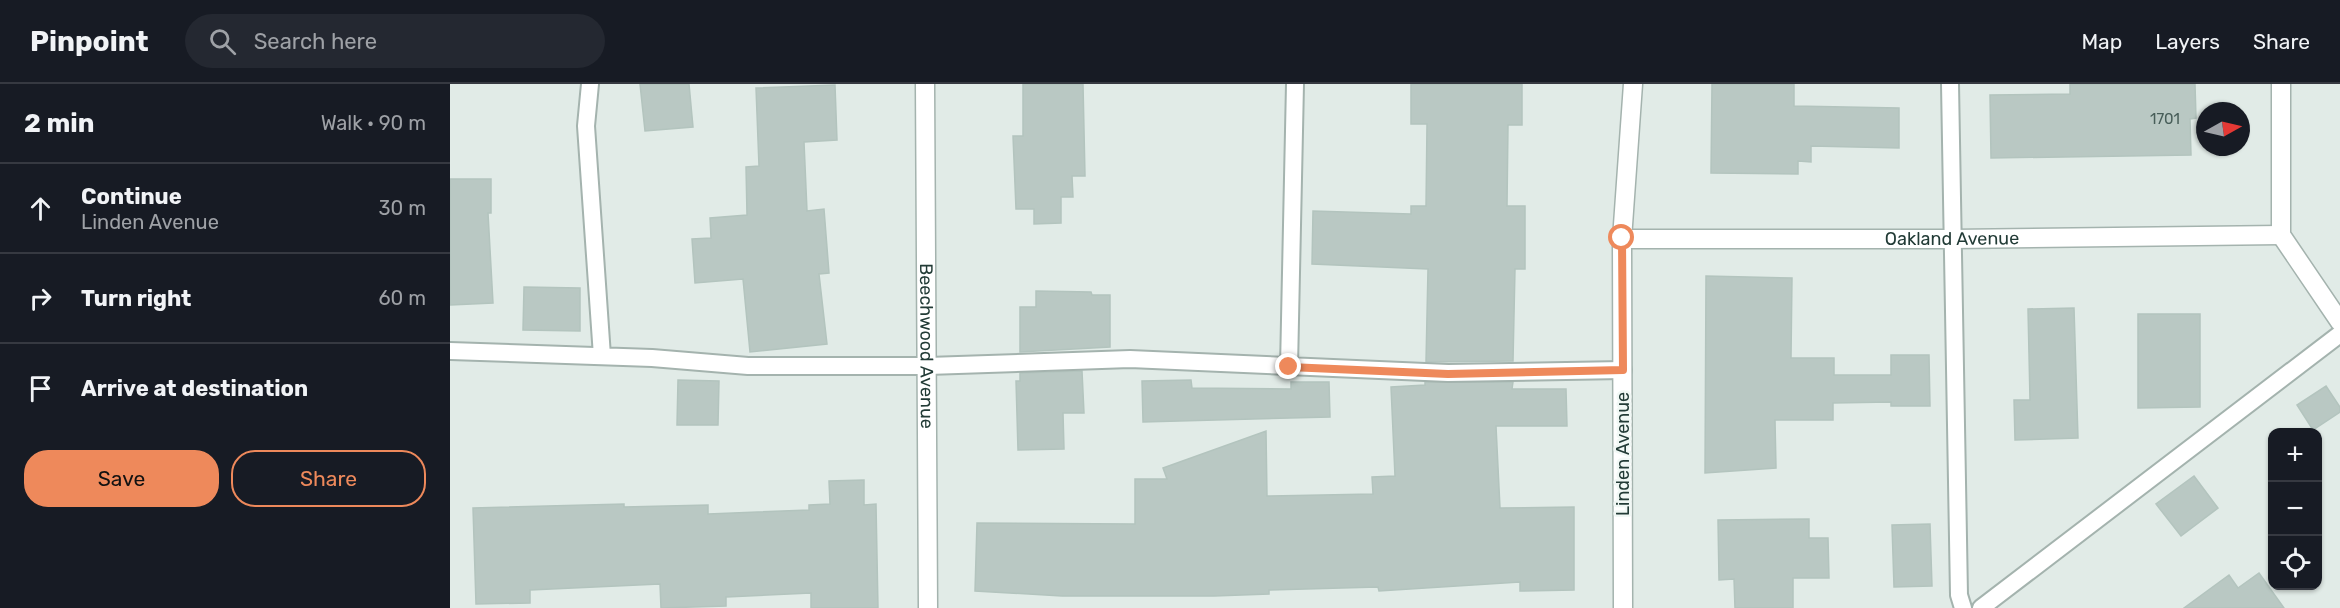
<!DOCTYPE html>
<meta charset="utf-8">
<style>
:root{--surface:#171b24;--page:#242831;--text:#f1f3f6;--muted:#9ea1a6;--line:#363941;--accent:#ee895b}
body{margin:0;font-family:Rubik,sans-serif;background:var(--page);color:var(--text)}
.controls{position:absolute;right:18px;bottom:18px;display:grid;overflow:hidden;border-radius:12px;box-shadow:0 2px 4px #0004}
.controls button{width:54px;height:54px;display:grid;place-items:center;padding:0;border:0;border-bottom:2px solid var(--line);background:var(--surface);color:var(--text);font:30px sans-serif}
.compass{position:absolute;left:1746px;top:18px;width:54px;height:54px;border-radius:50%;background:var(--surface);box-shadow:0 2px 4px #0004;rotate:82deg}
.stop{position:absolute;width:18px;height:18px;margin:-14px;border:4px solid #ee895b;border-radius:50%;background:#fff}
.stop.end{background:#ee895b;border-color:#fff;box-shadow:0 2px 6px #0008}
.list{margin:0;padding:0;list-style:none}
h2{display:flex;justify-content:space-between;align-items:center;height:78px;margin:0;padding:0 24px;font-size:26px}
h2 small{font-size:20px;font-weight:400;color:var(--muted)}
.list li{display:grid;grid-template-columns:39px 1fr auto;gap:18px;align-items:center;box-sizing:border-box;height:90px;padding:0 24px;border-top:2px solid var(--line)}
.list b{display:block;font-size:22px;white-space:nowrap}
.list p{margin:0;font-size:20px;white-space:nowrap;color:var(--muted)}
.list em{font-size:20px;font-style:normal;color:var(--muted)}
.actions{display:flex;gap:12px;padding:18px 24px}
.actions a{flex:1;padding:14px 0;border:2px solid var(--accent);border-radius:24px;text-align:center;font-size:21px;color:var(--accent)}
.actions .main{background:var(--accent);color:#111}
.icon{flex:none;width:33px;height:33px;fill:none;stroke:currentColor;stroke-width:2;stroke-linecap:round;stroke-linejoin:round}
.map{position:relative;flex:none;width:1890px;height:524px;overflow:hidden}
header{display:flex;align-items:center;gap:36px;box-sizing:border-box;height:84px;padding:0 30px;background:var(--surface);border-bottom:2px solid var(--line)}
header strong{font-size:28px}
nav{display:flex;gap:33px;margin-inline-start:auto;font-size:21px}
.search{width:420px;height:54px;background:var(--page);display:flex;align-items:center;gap:15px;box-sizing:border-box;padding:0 21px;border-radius:33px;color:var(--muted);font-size:22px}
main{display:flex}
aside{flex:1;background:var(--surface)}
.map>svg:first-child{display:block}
.building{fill:#b9c8c3;stroke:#b3c4be;stroke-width:1.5}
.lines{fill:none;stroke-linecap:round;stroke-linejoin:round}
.lane-casing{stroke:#a4b3ae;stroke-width:20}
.street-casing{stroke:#a4b3ae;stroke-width:21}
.lane{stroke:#fff;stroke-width:16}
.street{stroke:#fff;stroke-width:18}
.route{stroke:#ee895b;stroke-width:8}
.labels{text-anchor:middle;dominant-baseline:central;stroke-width:5;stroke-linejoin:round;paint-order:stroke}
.number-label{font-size:15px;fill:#485e59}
.street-label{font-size:18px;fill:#223b36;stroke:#f1f8f5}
</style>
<header>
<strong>Pinpoint</strong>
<div class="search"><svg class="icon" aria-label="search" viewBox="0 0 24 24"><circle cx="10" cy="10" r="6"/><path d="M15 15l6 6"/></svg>Search here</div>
<nav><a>Map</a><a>Layers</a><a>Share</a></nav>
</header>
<main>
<aside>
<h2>2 min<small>Walk · 90 m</small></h2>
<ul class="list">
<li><svg class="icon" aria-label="ahead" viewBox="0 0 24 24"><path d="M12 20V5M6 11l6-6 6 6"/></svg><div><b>Continue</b><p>Linden Avenue</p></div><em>30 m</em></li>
<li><svg class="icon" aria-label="right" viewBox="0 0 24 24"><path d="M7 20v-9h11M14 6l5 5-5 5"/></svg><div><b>Turn right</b></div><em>60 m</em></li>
<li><svg class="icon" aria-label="arrive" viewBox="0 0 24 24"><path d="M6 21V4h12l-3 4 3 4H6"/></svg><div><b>Arrive at destination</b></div></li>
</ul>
<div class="actions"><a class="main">Save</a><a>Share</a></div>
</aside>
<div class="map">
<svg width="1890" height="524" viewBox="0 0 1890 524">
<rect width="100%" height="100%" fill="#e1ebe7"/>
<!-- building -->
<path class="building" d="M 190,0 L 239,0 L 243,43 L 195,47 Z
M 573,0 L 633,0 L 635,92 L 622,92 L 623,113 L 611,113 L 611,139 L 584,140 L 584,125 L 566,125 L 563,52 L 573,52 Z
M 961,0 L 1072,0 L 1072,41 L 1058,41 L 1057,122 L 1075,122 L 1075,185 L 1065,185 L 1063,277 L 976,278 L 978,185 L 862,180 L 863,127 L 961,130 L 961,122 L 976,122 L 977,40 L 961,40 Z
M 1262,0 L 1344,0 L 1344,22 L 1449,24 L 1449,64 L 1361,62 L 1361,78 L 1348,77 L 1348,90 L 1261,89 Z
M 1620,0 L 1745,0 L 1746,34 L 1740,35 L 1741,71 L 1541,74 L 1540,11 L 1620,10 Z
M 385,1 L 387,56 L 354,58 L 357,127 L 374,125 L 379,189 L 369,190 L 377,260 L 300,268 L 293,195 L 245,199 L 242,155 L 261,154 L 260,134 L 297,131 L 296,83 L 309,82 L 306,4 Z
M 0,95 L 41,95 L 41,129 L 38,129 L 43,219 L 0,221 Z
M 1256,192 L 1342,194 L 1341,274 L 1384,274 L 1384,291 L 1441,291 L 1441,271 L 1479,271 L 1480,322 L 1441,322 L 1441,318 L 1383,319 L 1383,336 L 1325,336 L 1326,384 L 1255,389 Z
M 74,203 L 130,204 L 130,247 L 73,246 Z
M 586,207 L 641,208 L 642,211 L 660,211 L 660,263 L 570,268 L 570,223 L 586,223 Z
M 1624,224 L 1628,354 L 1565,356 L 1564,316 L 1580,316 L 1578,225 Z
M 1688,230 L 1750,230 L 1750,323 L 1688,324 Z
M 632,287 L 634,329 L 613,329 L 614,365 L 568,366 L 566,297 L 570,297 L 570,289 Z
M 228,296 L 269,297 L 268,341 L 227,341 Z
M 741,296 L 742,304 L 841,305 L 841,298 L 879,298 L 880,333 L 693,338 L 692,297 Z
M 975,298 L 1063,298 L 1062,305 L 1116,305 L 1117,342 L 1046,342 L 1050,424 L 1124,423 L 1124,506 L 1070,507 L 1070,498 L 929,507 L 928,503 L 819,506 L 819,510 L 764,512 L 612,512 L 525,507 L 527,439 L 685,440 L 685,395 L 717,395 L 713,384 L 816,347 L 817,412 L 923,410 L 922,393 L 945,392 L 941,303 L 975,301 Z
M 1876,302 L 1890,323 L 1890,328 L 1863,346 L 1847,321 Z
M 1744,392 L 1768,424 L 1731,452 L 1706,420 Z
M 414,396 L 414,421 L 426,420 L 428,524 L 361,524 L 361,509 L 276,513 L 276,522 L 211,524 L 210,500 L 80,506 L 80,519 L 26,520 L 23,424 L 174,420 L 174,423 L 258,421 L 258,430 L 359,426 L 359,421 L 380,420 L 379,397 Z
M 1359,435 L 1359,454 L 1378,454 L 1379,494 L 1343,494 L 1343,524 L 1285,524 L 1284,495 L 1269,496 L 1268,436 Z
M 1480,440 L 1482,502 L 1444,503 L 1442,441 Z
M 1809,489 L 1834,524 L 1734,524 L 1779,491 L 1788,504 Z"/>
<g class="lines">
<!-- lane casing -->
<g class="lane-casing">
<path id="lane" d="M 140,0 L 136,42 L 152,272
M 1500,0 L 1509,511 L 1513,524
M 0,267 L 202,274 L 298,282 L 478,282 L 680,275 L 998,289 L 1173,286
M 839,283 L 845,0
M 1531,524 L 1890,250"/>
</g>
<!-- street casing -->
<g class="street-casing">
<g id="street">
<path id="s1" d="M 475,0 L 478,524"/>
<path d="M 1831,0 L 1831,151 L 1890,238"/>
<path id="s2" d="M 1172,155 L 1503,155 L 1831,151"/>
<path d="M 1173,524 L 1172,155 L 1183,0"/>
</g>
</g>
<!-- lane -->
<use href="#lane" class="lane"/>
<!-- street -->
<use href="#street" class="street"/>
</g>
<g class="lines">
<!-- route -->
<path class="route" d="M 839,283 L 998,290 L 1173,286 L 1172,154"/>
</g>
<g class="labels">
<!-- number labels -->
<g class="number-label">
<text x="1715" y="35">1701</text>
</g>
<!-- street labels -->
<g class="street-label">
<text stroke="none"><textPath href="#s2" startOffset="330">Oakland Avenue</textPath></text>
<text stroke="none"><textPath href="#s1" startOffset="262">Beechwood Avenue</textPath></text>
<text transform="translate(1173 370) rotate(-90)">Linden Avenue</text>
</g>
</g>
</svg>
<div class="controls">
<button>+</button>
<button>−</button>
<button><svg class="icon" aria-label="locate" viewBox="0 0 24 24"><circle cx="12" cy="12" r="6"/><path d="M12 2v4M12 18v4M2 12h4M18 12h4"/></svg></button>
</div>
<svg class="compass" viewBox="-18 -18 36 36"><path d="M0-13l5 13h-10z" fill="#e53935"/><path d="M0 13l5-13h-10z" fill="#9ea1a6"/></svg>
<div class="stop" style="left:1172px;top:154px"></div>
<div class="stop end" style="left:839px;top:283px"></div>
</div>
</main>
